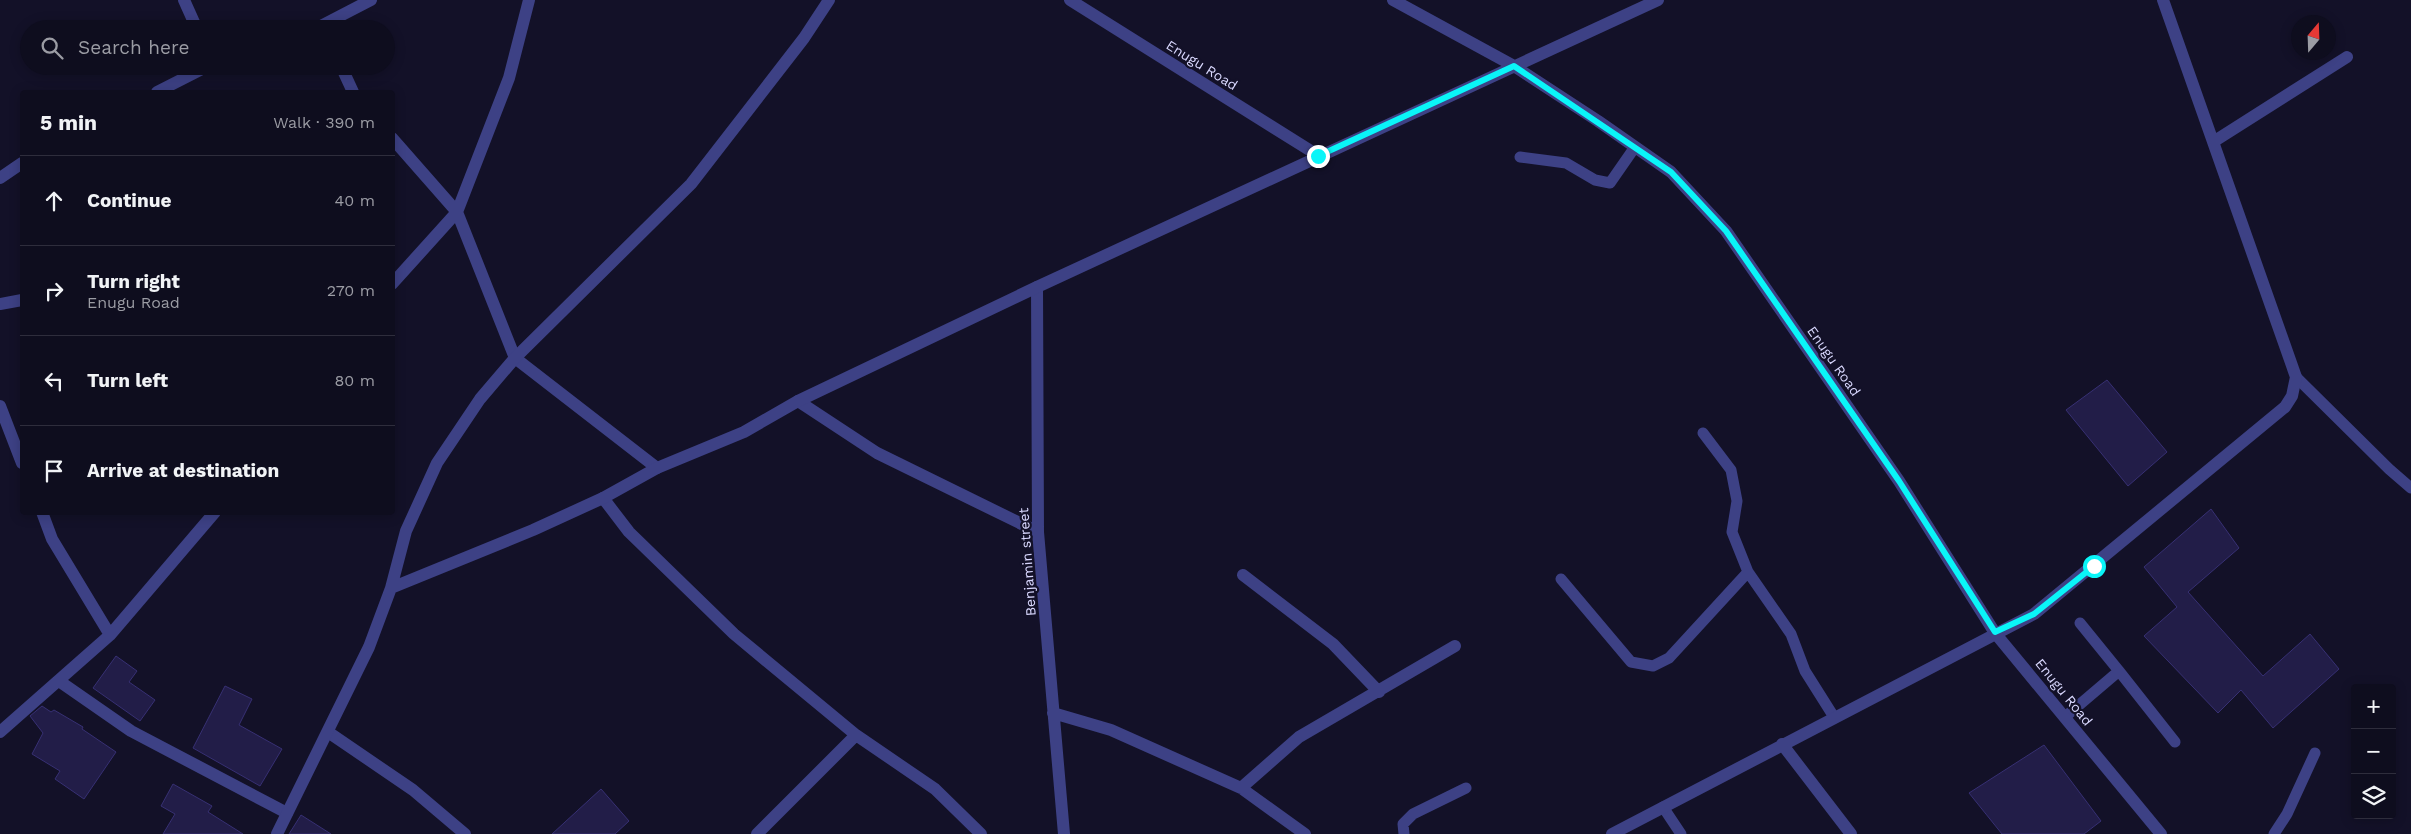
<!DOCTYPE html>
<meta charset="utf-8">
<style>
:root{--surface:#0e0d1e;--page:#1c1b2b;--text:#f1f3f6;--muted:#9b9ca4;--line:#2e2d3c}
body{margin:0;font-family:"Work Sans",sans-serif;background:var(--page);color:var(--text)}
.controls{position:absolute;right:15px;bottom:15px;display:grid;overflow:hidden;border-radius:5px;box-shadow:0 2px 12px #0003}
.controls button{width:45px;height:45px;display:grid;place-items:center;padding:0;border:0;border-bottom:1px solid var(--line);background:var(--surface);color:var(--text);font:25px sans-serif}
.compass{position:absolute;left:2291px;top:15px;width:45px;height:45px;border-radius:50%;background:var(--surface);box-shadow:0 2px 12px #0003;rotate:19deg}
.stop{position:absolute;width:15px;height:15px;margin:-11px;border:4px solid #0af5f8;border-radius:50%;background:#fff}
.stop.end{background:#0af5f8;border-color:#fff;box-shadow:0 1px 5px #0008}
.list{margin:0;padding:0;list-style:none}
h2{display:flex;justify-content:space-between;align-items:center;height:65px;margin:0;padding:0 20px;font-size:21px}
h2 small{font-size:16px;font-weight:400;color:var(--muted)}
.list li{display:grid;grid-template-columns:32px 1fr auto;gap:15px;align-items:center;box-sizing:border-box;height:90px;padding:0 20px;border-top:1px solid var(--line)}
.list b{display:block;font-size:19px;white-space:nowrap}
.list p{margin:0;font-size:16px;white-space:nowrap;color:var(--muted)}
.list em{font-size:16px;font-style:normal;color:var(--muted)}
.icon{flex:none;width:28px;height:28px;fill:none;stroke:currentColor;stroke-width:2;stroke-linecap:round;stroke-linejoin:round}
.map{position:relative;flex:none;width:2411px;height:834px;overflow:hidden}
.search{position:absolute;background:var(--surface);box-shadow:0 2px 12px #0003;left:20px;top:20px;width:375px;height:55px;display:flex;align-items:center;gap:12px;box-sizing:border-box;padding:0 18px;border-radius:28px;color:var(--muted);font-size:19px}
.panel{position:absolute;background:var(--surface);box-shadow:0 2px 12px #0003;left:20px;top:90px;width:375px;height:425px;border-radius:5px}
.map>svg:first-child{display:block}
.building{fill:#221d48;stroke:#373073}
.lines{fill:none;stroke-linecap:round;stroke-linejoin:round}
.service{stroke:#3d4185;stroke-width:11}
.minor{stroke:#3d4185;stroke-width:12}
.tertiary{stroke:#3d4185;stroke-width:12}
.route{stroke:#0af5f8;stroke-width:6}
.labels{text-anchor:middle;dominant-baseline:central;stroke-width:4.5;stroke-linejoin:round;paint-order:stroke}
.street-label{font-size:14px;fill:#d9d8fe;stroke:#131128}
</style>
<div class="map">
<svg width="2411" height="834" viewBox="0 0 2411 834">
<rect width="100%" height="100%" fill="#131128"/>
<!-- building -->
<path class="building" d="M 2107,380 L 2167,452 L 2128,486 L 2066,410 Z
M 2211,509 L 2239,548 L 2188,592 L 2263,676 L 2310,634 L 2339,669 L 2273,728 L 2241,690 L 2218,713 L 2144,636 L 2177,607 L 2144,567 Z
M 116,656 L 137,671 L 129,682 L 155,700 L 140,721 L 93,688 Z
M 225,686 L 252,699 L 239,725 L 282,749 L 260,786 L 193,748 Z
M 42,706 L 51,712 L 54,710 L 83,727 L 82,729 L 116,752 L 84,799 L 55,779 L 60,771 L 32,754 L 43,733 L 30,716 Z
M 2044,745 L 2101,821 L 2084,834 L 2002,834 L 1969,793 Z
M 173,784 L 212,806 L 208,812 L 243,834 L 163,834 L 175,814 L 161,806 Z
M 601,789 L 629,821 L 615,834 L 552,834 Z
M 301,815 L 331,834 L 289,834 Z"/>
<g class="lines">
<!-- service -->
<path class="service" d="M 1520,157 L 1566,163 L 1595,180 L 1610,183 L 1635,147
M 2296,377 L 2389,469 L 2411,488
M 1703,433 L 1731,470 L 1737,501 L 1732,532 L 1748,572 L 1791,634 L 1805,671 L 1834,717
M 1561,579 L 1631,662 L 1653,666 L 1669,658 L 1748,572
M 2119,671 L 2175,742
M 2065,717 L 2119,671 L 2080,623
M 1663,807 L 1681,834
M 1404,834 L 1403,824 L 1413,814 L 1466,788
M 2274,834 L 2287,814 L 2315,753"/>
<!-- minor -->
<path class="minor" d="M 184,0 L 197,29
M 1070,0 L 1319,156
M 315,29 L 371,0
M 341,66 L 353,92
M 157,92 L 208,66
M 392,138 L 457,212 L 515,358 L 657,468
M 2213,142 L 2347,57
M 0,178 L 22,163
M 392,284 L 457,212 L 509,78 L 529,0
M 1037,287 L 1038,532 L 1064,834
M 0,304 L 22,300
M 798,401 L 877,453 L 1038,532
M 0,406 L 22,463
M 603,498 L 629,532 L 734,634 L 856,735 L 935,789 L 981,834
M 42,512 L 52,539 L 110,635
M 1243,575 L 1333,644 L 1379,692
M 59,681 L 131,731 L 287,813
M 1053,713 L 1111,730 L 1241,788 L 1305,834
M 0,732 L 110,635 L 215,512
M 328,732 L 413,790 L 465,834
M 1782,744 L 1851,834
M 1241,788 L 1299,737 L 1455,646
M 757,834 L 856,735
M 1612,834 L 2034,614 L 2285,407 L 2292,396 L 2296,377 L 2163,0"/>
<!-- tertiary -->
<path class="tertiary" d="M 1393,0 L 1514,66 L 1598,121 L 1671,172 L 1726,231 L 1899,481 L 1995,633 L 2161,834
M 391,588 L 533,530 L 603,498 L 657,468 L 744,432 L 798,401 L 1037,287 L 1658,0
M 277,834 L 369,647 L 391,588 L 406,531 L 437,463 L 480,399 L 515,358 L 691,184 L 804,38 L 829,0"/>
</g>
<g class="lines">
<!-- route -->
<path class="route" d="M 1318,156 L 1514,66 L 1671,172 L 1726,231 L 1899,481 L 1995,632 L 2034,614 L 2094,566"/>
</g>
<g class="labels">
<!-- street labels -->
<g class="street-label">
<text transform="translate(1202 65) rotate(32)">Enugu Road</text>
<text transform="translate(1834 361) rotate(55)">Enugu Road</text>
<text transform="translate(1027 562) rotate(-94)">Benjamin street</text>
<text transform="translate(2064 692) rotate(51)">Enugu Road</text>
</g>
</g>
</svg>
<div class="controls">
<button>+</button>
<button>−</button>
<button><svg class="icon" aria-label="layers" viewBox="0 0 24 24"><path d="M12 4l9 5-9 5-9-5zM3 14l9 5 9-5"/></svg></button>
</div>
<svg class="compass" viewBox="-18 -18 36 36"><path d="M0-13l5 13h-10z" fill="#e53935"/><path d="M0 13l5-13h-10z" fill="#9b9ca4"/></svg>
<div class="stop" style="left:2094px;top:566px"></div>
<div class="stop end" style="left:1318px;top:156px"></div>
<div class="search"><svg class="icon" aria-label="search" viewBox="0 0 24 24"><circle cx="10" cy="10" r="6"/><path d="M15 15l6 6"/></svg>Search here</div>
<section class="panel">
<h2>5 min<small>Walk · 390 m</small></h2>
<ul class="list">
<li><svg class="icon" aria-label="ahead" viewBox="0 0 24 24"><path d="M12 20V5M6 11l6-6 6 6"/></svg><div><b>Continue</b></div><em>40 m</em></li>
<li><svg class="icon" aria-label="right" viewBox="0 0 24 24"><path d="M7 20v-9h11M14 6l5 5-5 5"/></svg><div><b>Turn right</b><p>Enugu Road</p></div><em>270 m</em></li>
<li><svg class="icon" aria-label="left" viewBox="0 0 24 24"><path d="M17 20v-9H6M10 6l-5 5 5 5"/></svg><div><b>Turn left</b></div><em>80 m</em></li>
<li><svg class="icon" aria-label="arrive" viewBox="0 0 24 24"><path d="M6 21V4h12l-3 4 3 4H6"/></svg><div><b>Arrive at destination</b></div></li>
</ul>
</section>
</div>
